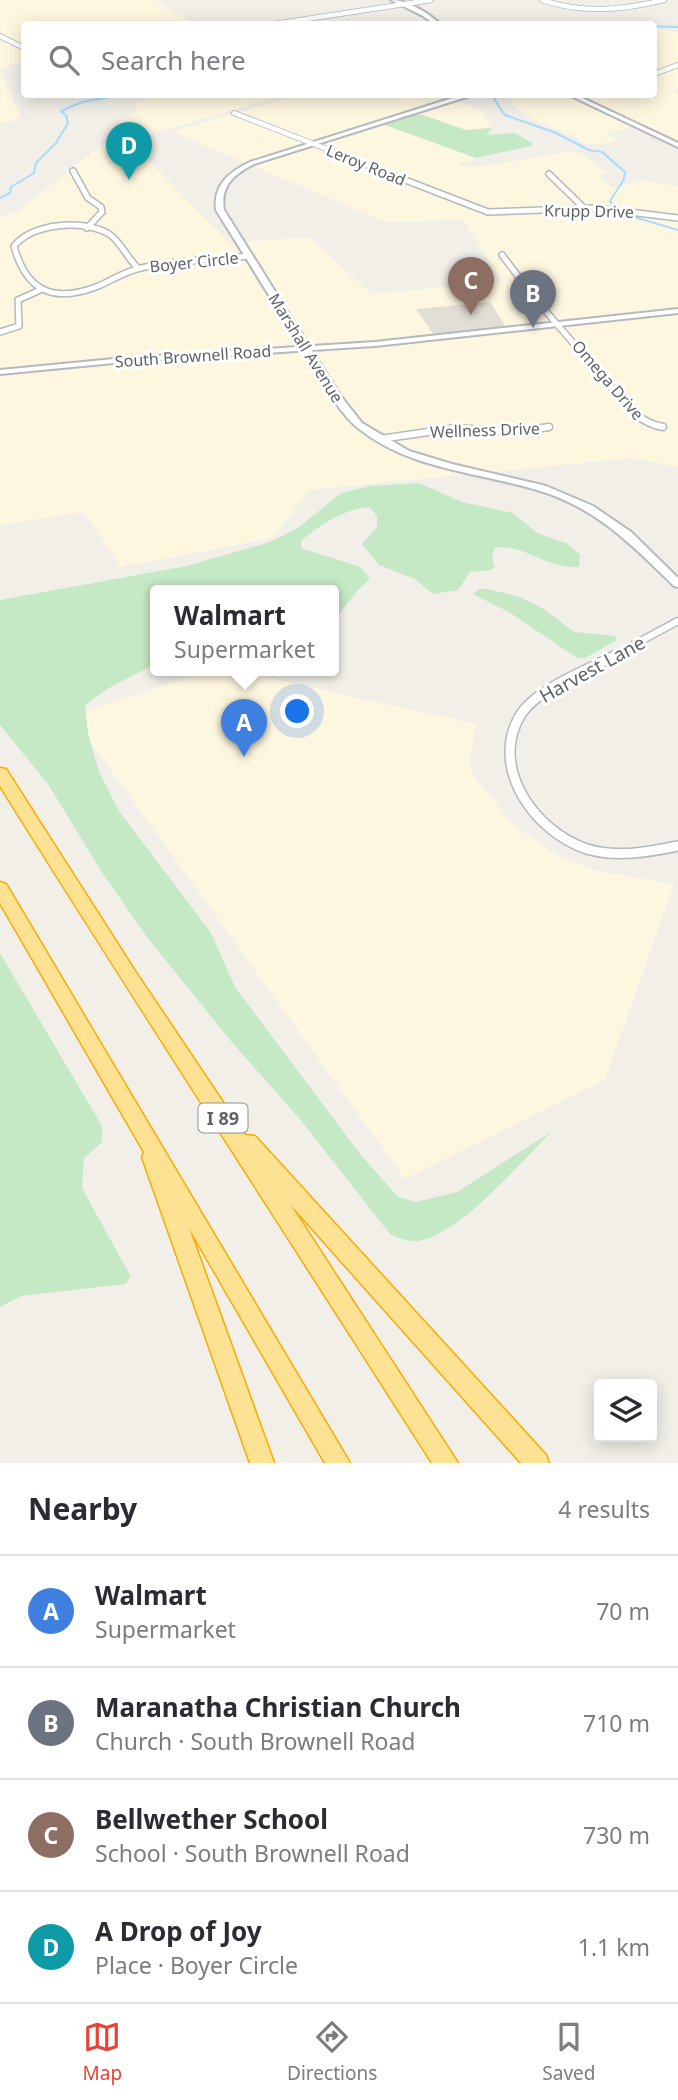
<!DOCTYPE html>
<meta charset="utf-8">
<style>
:root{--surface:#fff;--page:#f7f7f7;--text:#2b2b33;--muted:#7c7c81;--line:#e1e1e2;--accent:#ea4335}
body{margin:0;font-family:"Noto Sans",sans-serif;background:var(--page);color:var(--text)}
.controls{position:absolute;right:21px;bottom:21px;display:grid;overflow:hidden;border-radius:7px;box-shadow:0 4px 18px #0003}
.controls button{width:63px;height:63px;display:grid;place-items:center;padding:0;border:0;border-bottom:2px solid var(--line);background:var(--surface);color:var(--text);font:35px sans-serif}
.you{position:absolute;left:298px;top:712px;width:24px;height:24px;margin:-18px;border:5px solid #fff;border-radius:50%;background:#1a73e8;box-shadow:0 0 0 10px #1a73e833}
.badge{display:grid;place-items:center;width:46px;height:46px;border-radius:50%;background:var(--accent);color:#fff;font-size:23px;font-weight:700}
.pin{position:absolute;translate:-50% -58px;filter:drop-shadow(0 2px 4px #0008)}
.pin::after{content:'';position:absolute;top:37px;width:24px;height:21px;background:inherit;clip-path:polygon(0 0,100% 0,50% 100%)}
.popup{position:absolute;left:150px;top:585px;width:189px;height:91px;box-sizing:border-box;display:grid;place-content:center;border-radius:7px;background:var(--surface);filter:drop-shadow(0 2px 5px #0005);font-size:23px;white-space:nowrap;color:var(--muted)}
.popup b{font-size:26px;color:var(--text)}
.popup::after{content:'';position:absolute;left:50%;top:100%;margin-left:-14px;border:14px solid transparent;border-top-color:var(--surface)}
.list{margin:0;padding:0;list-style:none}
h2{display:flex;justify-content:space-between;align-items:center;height:91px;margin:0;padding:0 28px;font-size:30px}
h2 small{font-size:23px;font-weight:400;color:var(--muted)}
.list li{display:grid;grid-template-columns:46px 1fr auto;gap:21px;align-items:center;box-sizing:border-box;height:112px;padding:0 28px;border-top:2px solid var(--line)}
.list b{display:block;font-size:26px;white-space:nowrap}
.list p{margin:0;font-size:23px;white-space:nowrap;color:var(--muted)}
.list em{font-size:23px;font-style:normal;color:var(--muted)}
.icon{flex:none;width:38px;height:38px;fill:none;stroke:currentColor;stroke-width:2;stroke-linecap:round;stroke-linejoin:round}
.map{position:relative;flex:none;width:678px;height:1463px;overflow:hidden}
.search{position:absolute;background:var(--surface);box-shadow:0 4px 18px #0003;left:21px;right:21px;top:21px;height:77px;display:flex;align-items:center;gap:18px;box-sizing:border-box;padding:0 24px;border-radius:7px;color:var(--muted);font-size:26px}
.sheet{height:539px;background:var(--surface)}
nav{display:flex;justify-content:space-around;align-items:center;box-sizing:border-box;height:98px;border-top:2px solid var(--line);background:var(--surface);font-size:19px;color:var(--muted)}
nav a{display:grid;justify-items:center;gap:4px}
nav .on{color:var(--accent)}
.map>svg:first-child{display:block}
.commercial{fill:#fef7e0}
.education{fill:#e1ded6}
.green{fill:#c5e8c5}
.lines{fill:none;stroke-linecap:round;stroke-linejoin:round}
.stream{stroke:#aadaff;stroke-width:2}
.minor-far3-casing{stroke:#b5b8bc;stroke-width:6}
.minor-far2-casing{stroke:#b5b8bc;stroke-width:8}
.minor-far1-casing{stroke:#b5b8bc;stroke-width:9}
.minor-casing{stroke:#b5b8bc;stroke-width:12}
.tertiary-casing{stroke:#b5b8bc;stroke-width:4}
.secondary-casing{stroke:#b6babf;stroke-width:4}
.motorway-casing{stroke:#f9ab00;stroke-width:3}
.minor-far3{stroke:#fff;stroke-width:4.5}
.minor-far2{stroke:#fff;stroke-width:5}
.minor-far1{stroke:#fff;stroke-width:6}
.minor{stroke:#fff;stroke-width:9}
.tertiary{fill:#fff;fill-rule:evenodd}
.secondary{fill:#fff;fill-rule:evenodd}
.motorway{fill:#fde293;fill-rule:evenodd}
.labels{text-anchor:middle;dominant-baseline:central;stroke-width:6;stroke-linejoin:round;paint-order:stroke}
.far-street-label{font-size:16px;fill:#5f6368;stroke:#fff}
.shield{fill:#fff;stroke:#8f9295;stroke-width:2}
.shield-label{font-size:18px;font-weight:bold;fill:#5f6368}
.street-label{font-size:19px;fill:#5f6368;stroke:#fff}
</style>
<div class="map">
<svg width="678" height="1463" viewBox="0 0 678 1463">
<rect width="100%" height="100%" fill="#f1efe8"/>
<!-- commercial -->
<path class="commercial" d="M 0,0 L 155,0 L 194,24 L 24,24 L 24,46 L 0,32 Z
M 654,27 L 678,33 L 678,88 L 672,91 L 678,94 L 678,146 L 634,126 L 606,133 L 620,141 L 587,145 L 579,139 L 534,120 L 512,105 L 513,97 L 518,95 L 654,94 Z
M 0,41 L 24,50 L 24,61 L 0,69 Z
M 0,72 L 21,115 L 11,122 L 0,123 Z
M 159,95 L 283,94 L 284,95 L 145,136 L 116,125 L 137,109 L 134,103 Z
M 300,95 L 439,95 L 481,109 L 492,128 L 466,130 L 423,115 L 414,115 L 386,125 L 476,158 L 459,164 L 461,166 L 483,166 L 571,151 L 582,154 L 606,172 L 600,177 L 611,187 L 619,188 L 639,180 L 678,186 L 678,467 L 630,458 L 309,490 L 273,538 L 121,567 L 84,512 L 0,525 L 0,218 L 19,210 L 104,143 L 128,139 L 229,243 L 310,237 L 371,294 L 502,282 L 463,219 L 388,223 L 177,134 L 177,130 Z
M 208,671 L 237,671 L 476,724 L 470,756 L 471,773 L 515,826 L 556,855 L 598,871 L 674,884 L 605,1080 L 405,1179 L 72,716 Z"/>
<!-- education -->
<path class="education" d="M 490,302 L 506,327 L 434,335 L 416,309 Z"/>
<!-- green -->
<path class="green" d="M 414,115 L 423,115 L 466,130 L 492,128 L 486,135 L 515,133 L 532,143 L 531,146 L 476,158 L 385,125 Z
M 419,483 L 462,502 L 513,513 L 537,533 L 568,544 L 580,555 L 579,567 C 545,569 527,545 495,547 L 492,558 L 495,567 L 491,570 L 470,572 L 458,590 L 433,594 L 415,579 L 379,565 L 362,544 L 377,527 L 377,516 L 371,508 C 352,504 315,528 301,541 L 301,548 L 361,567 L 370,579 L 357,591 L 333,622 L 333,591 L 155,591 L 155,664 L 107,689 L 85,705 L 88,733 L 99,772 L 119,811 L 211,933 L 235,987 L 360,1154 L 398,1197 L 416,1202 L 457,1192 L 551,1132 C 523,1160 451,1245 411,1241 C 404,1240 396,1237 390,1234 L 299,1118 L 230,1040 L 147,937 L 103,874 L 48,784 L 0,725 L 0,600 L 187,566 L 270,542 L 298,528 L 341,493 L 369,486 Z
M 479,589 L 488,589 L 520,597 L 545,610 L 574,632 L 615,636 L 617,640 L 585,658 L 577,658 L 509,612 L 473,594 Z
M 0,953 L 102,1126 L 102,1142 L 84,1158 L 82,1188 L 131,1277 L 125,1284 L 21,1296 L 0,1307 Z"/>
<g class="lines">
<!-- stream -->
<path class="stream" d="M 491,24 L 526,22 L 678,27
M 500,94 L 494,99 L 505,115 L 556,133 L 589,150 L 602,152 L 625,172 L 624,179 L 610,201 L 614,207
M 0,198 L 10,193 L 11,187 L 34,173 L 36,163 L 56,143 L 68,123 L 66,115 L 61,111 L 82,102 L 126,94
M 617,212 L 678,230"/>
<!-- minor-far3 casing -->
<g class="minor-far3-casing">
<path id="minor-far3" d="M 542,0 C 584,14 622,10 664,0
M 274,24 L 431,0
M 0,36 L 24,48
M 654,74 L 678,65
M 234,113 L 373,167"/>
</g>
<!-- minor-far2 casing -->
<g class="minor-far2-casing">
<path id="minor-far2" d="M 369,166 L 488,212 L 597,208 L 678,218
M 73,171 L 88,198 L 101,207 L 102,212 L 87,228
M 549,174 L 584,208
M 502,255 L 537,301 L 606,381
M 138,268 C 127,258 121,242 109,234 C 83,219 33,223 14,246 C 26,291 53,303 96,287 C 111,281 125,271 141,268 C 176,260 213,260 249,256
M 0,332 L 19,326 L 18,300 L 40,290"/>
</g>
<!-- minor-far1 casing -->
<g class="minor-far1-casing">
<path id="minor-far1" d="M 605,380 C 622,399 636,423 663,427
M 380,439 L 456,428 L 515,432 L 549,427
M 613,656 L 678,621"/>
</g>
<!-- minor casing -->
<g class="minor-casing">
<path id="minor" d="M 616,655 C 588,670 538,688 521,714 C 488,767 535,832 587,849 C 616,858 649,852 678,846"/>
</g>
<!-- tertiary casing -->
<g class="tertiary-casing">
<path id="tertiary" d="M 567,94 L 574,94 L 678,143 L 678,147 Z
M 678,309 L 678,313 L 375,346 L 124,362 L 0,374 L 0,370 L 124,358 L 375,342 Z"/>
</g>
<!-- secondary casing -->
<g class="secondary-casing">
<path id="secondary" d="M 391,0 C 408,0 428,13 440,24 L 434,24 L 423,16 Z
M 465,94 L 476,94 L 254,164 C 234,174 220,186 224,210 L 340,395 L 362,423 L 409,451 L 452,464 L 546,486 L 593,506 L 631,532 L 678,578 L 678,587 L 674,586 C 632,545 596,507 537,490 C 477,472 408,469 358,428 C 338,412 319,376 306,355 C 276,306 246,258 216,210 C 213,185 229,172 250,162 Z"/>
</g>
<!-- motorway casing -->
<g class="motorway-casing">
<path id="motorway" d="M 0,768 L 6,769 L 135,971 L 245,1135 L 255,1136 L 546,1455 L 549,1463 L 521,1463 L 290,1204 L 458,1463 L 432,1463 C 288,1237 142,1013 0,786 Z
M 0,882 L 6,884 L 350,1463 L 325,1463 L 189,1228 L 274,1463 L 250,1463 L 142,1157 L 144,1152 L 0,903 Z"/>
</g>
<!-- minor-far3 -->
<use href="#minor-far3" class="minor-far3"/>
<!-- minor-far2 -->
<use href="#minor-far2" class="minor-far2"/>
<!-- minor-far1 -->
<use href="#minor-far1" class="minor-far1"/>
<!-- minor -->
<use href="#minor" class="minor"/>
<!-- tertiary -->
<use href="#tertiary" class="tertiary"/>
<!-- secondary -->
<use href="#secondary" class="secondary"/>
<!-- motorway -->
<use href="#motorway" class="motorway"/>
</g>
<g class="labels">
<!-- far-street labels -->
<g class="far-street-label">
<text transform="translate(366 165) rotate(22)">Leroy Road</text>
<text transform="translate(589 211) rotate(1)">Krupp Drive</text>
<text transform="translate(194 262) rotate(-6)">Boyer Circle</text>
<text transform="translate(306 348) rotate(58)">Marshall Avenue</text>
<text transform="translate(193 356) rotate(-4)">South Brownell Road</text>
<text transform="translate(608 380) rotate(49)">Omega Drive</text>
<text transform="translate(485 430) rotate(-2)">Wellness Drive</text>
</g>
<!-- shield labels -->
<rect class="shield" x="198.5" y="1103.5" width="49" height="29" rx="5"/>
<g class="shield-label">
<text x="223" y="1118">I 89</text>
</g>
<!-- street labels -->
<g class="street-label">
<text transform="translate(592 669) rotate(-29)">Harvest Lane</text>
</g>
</g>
</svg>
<div class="controls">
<button><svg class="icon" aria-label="layers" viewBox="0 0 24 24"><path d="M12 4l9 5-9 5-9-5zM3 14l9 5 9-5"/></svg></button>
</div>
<div class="you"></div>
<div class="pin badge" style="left:244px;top:757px;background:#3f7fe0">A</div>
<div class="popup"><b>Walmart</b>Supermarket</div>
<div class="pin badge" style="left:533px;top:328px;background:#6b7280">B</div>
<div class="pin badge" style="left:471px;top:315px;background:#8d6e63">C</div>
<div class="pin badge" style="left:129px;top:180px;background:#0f9aa8">D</div>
<div class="search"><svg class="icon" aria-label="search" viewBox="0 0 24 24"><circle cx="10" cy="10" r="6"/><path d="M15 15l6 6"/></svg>Search here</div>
</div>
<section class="sheet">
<h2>Nearby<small>4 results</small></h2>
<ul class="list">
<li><span class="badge" style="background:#3f7fe0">A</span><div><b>Walmart</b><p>Supermarket</p></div><em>70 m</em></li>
<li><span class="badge" style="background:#6b7280">B</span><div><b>Maranatha Christian Church</b><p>Church · South Brownell Road</p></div><em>710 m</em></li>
<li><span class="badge" style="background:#8d6e63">C</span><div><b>Bellwether School</b><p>School · South Brownell Road</p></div><em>730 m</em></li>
<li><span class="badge" style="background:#0f9aa8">D</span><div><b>A Drop of Joy</b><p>Place · Boyer Circle</p></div><em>1.1 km</em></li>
</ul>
</section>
<nav>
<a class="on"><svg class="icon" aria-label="map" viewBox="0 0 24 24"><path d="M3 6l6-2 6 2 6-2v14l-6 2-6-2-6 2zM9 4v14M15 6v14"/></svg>Map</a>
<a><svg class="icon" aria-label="directions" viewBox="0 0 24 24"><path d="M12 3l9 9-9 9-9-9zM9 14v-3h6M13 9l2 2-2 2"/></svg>Directions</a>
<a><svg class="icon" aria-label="saved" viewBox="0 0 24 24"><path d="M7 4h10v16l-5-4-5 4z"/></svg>Saved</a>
</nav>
